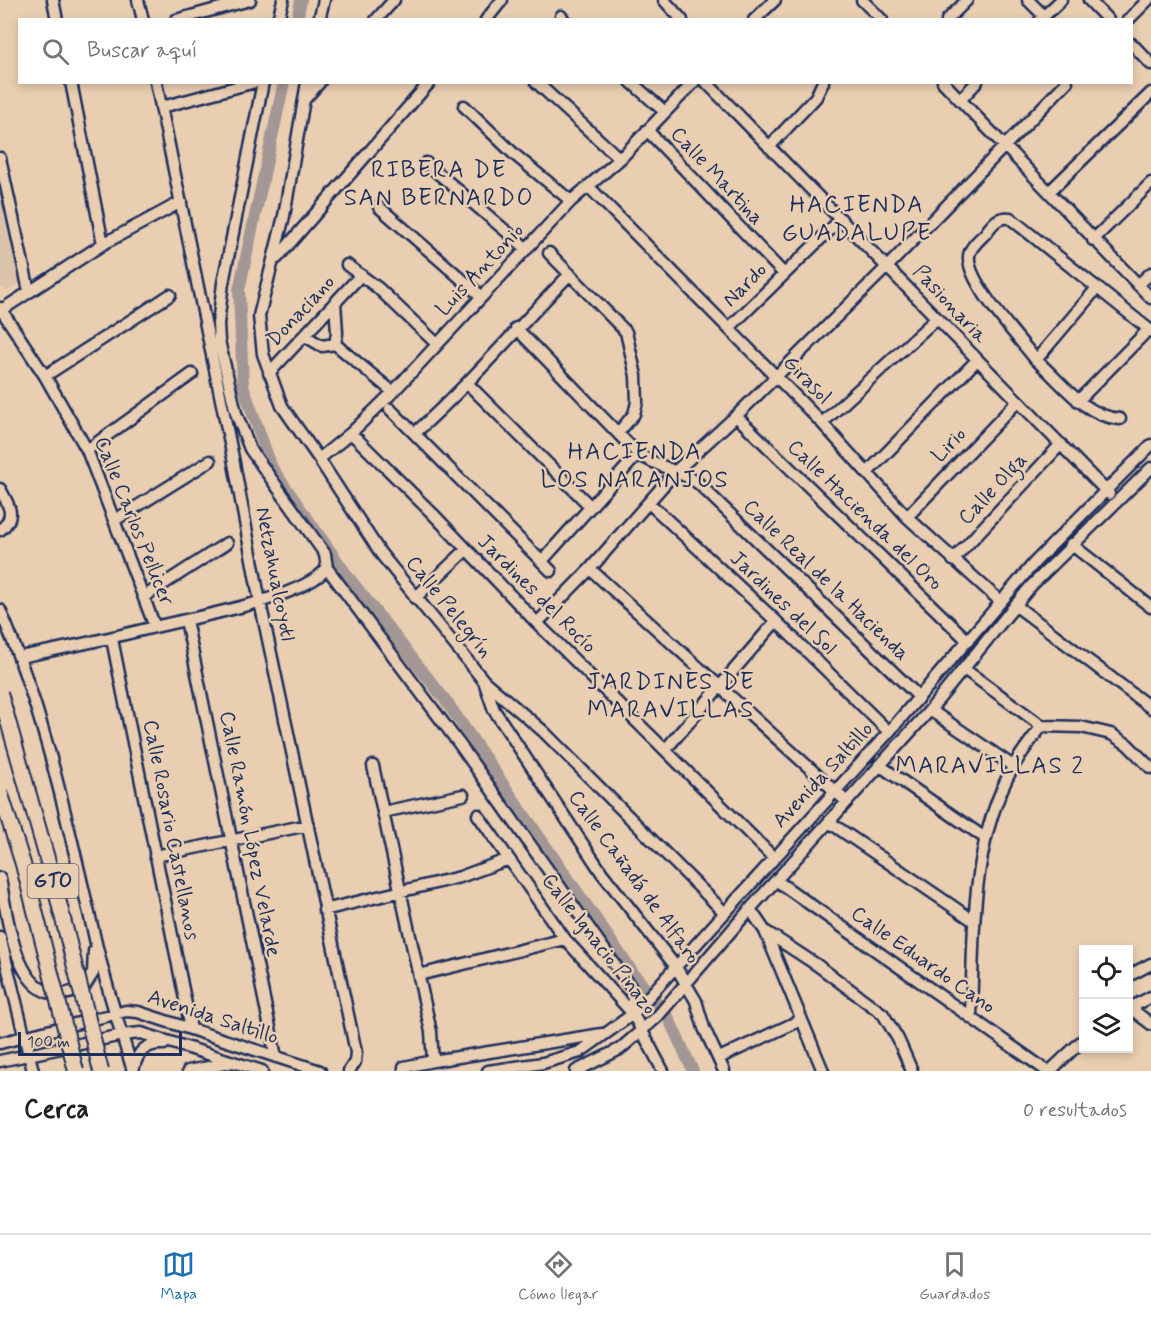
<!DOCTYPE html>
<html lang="es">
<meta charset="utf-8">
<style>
:root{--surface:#fff;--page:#f2f2f2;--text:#202124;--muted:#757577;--line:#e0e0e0;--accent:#1f6fb2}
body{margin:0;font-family:Mynerve,sans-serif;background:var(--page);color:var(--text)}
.controls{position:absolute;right:18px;bottom:18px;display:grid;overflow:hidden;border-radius:0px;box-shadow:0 3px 9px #0003}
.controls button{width:54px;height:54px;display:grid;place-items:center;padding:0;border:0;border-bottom:2px solid var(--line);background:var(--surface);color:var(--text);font:30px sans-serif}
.scale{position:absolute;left:18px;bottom:15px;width:164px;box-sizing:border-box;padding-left:6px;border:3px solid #1b2f5e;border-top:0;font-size:16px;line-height:21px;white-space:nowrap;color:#1b2f5e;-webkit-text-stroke:4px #eaceb1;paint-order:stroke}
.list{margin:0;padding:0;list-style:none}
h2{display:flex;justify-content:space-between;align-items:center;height:78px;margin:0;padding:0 24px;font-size:26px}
h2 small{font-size:20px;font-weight:400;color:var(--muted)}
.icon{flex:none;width:33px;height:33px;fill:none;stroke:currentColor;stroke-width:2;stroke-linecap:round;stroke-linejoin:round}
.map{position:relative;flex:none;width:1151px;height:1071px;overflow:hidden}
.search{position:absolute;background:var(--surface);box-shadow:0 3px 9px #0003;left:18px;right:18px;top:18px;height:66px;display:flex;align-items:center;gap:15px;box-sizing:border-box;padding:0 21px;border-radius:0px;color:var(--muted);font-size:22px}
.sheet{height:162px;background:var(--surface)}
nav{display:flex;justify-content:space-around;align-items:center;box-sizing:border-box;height:84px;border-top:2px solid var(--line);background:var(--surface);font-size:16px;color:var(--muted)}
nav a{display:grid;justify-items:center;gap:3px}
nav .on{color:var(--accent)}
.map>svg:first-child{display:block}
.built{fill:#dbc2ab}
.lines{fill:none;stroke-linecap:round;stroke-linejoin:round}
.canal{stroke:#a39795;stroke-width:12}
.minor-casing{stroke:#1b2f5e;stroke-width:15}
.minor{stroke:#eaceb1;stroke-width:10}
.major-bridge-casing{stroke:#1b2f5e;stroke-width:18;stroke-linecap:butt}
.major-bridge{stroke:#eaceb1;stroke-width:14}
.labels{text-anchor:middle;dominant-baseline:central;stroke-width:5;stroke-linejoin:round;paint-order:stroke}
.shield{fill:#eaceb1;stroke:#595f77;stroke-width:1.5}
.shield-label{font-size:20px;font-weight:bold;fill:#1b2f5e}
.street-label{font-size:21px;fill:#1b2f5e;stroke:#eaceb1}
.quarter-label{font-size:24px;letter-spacing:1.5px;fill:#1b2f5e;stroke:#eaceb1}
</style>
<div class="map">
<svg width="1151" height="1071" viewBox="0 0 1151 1071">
<rect width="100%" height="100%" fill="#eaceb1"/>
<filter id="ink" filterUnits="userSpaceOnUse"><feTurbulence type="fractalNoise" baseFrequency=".0167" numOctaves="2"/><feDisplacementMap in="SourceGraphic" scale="12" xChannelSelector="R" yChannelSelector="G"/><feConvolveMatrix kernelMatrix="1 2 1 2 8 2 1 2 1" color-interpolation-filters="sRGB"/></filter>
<g filter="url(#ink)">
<!-- built -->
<path class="built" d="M 0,186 L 18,279 L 21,282 L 7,291 L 4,287 L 0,289 Z"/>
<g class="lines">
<!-- canal -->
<path class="canal" d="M 297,20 L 301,0
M 284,82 L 239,290 L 243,386 L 272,468 L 349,578 L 446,701 L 633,973 L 668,1017 L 693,1071"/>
<!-- minor casing -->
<g class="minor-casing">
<path id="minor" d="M 53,0 L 57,20
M 138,0 L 143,20
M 664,0 L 682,20
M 862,0 L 882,20
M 1028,0 L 1044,16
M 1089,0 L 1108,20
M 561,16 L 564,20
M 176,20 L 250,0
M 278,20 L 283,0
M 319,20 L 324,0
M 376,20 L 394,0
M 486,20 L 502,0
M 754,20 L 775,0
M 947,20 L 967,0
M 1040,20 L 1061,0
M 1128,20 L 1148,0
M 1132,44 L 1151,64
M 71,82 L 103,244
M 156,82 L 233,458 L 260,602 L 356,1052 L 355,1062 L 349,1071
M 307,82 L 284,216 L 259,316 L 263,354 L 282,406 L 319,459 L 381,554 L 484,681 L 543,731 L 725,913
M 536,82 L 620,159
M 631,82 L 665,112
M 706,82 L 1109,494
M 943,82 L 1151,298
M 304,100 L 320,82
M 960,100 L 977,82
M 464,106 L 515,155 L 571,201
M 162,107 L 255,82
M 647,130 L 784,274
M 769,147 L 816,97 L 823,82
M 0,158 L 29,291
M 426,163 L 527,249
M 588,186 L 822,423 L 907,517 L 1000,601
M 1049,192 L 1151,93
M 379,207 L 481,296
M 1093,240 L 1151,183
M 549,253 L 626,332 L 636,376 L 637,402 L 634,414 L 619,432
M 277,258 L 430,82
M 347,265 L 378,288 L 437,344
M 1138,285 L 1151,273
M 1097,288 L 1036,360 C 1062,382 1083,416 1120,419
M 0,308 L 45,376 L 87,450 L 155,627
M 0,311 L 103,244 L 181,202
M 516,328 L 638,454 C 658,467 679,470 698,483 L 919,697
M 729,328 L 841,219
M 305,336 L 322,346 L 335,344
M 335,344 L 393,392
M 335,344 L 337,333 L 335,302
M 1036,360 C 1020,339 966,282 969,256 C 970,247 979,240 985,234 C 992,225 997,216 1010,218 L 1151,331
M 269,373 L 361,275
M 45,376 L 170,295
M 467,383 L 591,507
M 1078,401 L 1149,329
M 390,409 L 551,571
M 736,416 L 968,641
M 822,423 L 937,318
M 351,433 L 433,514 L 537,623 L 773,857
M 415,433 C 470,384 518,327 570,274
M 87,450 L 192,374
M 319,459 L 351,433 L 393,392 L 571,201 L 620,159 L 694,82
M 867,473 L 977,360
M 0,489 C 9,505 17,517 0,530
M 649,503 L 776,621 L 889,732
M 907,517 L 1018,401
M 115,520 L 210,461
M 1071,544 L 1151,607
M 953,560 L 1061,444
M 542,561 L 638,454
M 327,568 L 460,745 L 632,989 L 634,1014
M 590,569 L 847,802
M 145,596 L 227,543
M 415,598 L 466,550
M 1015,605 L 1151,708
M 0,610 C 45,713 67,822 93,930 C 103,977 119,1025 133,1071
M 186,620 L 276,1057
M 537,623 L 590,569 L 676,471 L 736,416 L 888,266 L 1067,82
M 112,639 L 191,1029
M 20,657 C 66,648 110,638 155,627 C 194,617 303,599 327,568 L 325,554 L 250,449 L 236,413 L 219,341 L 218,324 L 223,283 L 263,82
M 964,669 L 1042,726 L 1081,727 L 1111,734 L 1127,744 L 1151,768
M 484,681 L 494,710 L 602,873 L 676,967 L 696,1001 L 704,1028 L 724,1071
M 930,710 L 1013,766
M 666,749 L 776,621
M 879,765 L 985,838
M 373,766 L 431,1032 L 433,1061 L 404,1067 L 404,1071
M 383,812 L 463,795
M 478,815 L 565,939 L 633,1014 L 663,1071
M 829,822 L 974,921
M 155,856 L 308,825
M 0,878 C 8,919 17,1022 84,987 L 93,973 L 94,951
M 777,881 L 1047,1071
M 750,909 L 765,931 L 823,1071
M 324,910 L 460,877 L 509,859
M 765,931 L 817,965 L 883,1014 L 898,1039 L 912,1071
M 0,937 L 33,1071
M 419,975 L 565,939
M 1128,976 L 1151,964
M 1130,1008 L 1151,1024
M 1128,1009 L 1151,997
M 971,1017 C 974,933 970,844 1013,767 C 1021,753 1032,739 1042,726
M 0,1043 L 126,1011 L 138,1012 L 320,1071
M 719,1058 L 801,1020
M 0,1061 L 122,1035 L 141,1033 L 262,1071
M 433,1061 L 602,1034
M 133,1071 C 137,1052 145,1043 164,1044
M 188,1071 L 229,1063
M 488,1071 L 543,1063 L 580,1052 L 633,1014 L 889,732 L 1035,562 L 1151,445
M 576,1071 L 620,1049 L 657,1017 L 750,909 L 930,710 L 1031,586 L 1151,468
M 1050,1071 L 1084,1039"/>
</g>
<!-- minor -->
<use href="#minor" class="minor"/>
<!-- major-bridge casing -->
<g class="major-bridge-casing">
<path id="major-bridge" d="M 0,693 L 54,883 L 101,1071
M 0,792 L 23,864 L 76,1071"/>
</g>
<!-- major-bridge -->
<use href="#major-bridge" class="major-bridge"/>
</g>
</g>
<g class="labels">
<!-- shield labels -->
<rect class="shield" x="27.5" y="864" width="51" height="34" rx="4.5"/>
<g class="shield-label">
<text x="53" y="881">GTO</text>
</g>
<!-- street labels -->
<g class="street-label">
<text transform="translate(717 176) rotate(47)">Calle Martina</text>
<text transform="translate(480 270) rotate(-47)">Luis Antonio</text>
<text transform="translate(745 285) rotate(-45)">Nardo</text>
<text transform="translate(950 304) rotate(47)">Pasionaria</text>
<text transform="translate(301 311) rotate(-47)">Donaciano</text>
<text transform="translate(807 380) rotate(46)">Girasol</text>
<text transform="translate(949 445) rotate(-46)">Lirio</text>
<text transform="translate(993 489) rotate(-47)">Calle Olga</text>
<text transform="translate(865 515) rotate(44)">Calle Hacienda del Oro</text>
<text transform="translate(134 521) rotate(68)">Calle Carlos Pellicer</text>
<text transform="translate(275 574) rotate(79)">Netzahualcoyotl</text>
<text transform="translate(826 580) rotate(44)">Calle Real de la Hacienda</text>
<text transform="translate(537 594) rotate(45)">Jardines del Rocío</text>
<text transform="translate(783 603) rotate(44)">Jardines del Sol</text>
<text transform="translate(449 607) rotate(51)">Calle Pelegrín</text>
<text transform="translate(823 775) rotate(-47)">Avenida Saltillo</text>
<text transform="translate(171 830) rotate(79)">Calle Rosario Castellanos</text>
<text transform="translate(250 834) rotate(79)">Calle Ramón López Velarde</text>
<text transform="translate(634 877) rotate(54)">Calle Cañadá de Alfaro</text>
<text transform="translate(599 944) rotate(52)">Calle Ignacio Pinazo</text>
<text transform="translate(923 960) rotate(35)">Calle Eduardo Cano</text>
<text transform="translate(213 1017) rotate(18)">Avenida Saltillo</text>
</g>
<!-- quarter labels -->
<g class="quarter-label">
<text x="439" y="170">RIBERA DE<tspan x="439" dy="28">SAN BERNARDO</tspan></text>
<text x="857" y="205">HACIENDA<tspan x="857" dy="28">GUADALUPE</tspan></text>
<text x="635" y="452">HACIENDA<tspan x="635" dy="28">LOS NARANJOS</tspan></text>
<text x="671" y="682">JARDINES DE<tspan x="671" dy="28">MARAVILLAS</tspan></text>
<text x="990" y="766">MARAVILLAS 2</text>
</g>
</g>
</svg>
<div class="controls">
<button><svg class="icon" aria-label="locate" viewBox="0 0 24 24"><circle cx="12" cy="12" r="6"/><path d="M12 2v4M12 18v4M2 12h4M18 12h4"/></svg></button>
<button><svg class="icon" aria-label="layers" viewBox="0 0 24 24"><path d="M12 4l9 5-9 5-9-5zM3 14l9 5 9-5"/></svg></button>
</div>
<div class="scale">100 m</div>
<div class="search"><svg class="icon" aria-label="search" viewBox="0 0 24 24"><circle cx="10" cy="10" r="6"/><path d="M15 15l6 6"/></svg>Buscar aquí</div>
</div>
<section class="sheet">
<h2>Cerca<small>0 resultados</small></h2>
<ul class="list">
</ul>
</section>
<nav>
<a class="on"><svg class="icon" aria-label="map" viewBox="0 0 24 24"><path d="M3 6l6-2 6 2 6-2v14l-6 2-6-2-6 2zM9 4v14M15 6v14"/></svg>Mapa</a>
<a><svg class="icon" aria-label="directions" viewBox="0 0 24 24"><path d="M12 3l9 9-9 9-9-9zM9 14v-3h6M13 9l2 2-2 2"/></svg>Cómo llegar</a>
<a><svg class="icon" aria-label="saved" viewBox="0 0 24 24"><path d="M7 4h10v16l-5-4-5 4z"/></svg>Guardados</a>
</nav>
